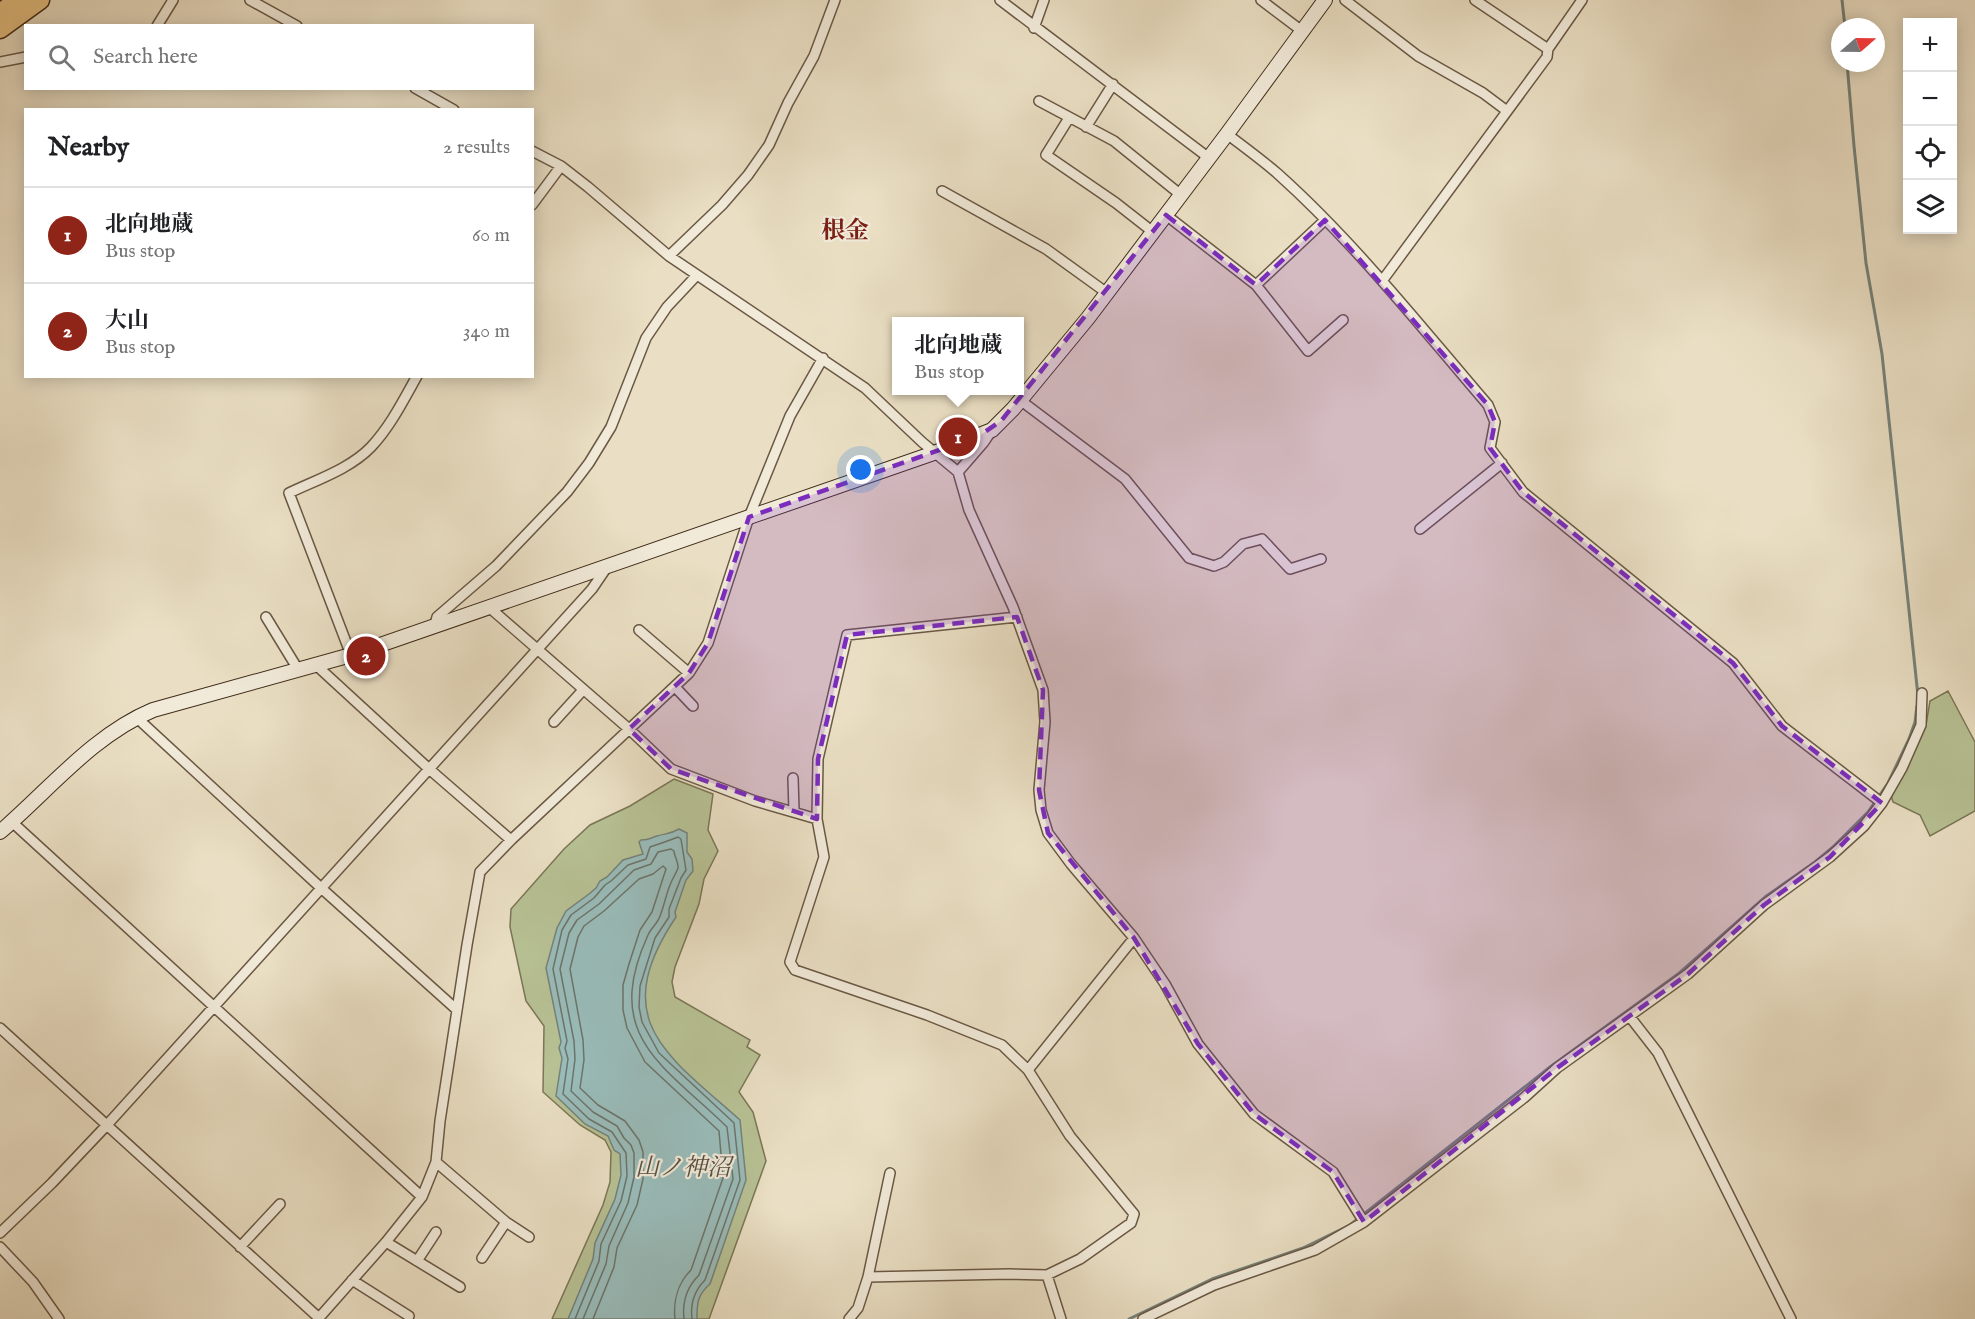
<!DOCTYPE html>
<meta charset="utf-8">
<style>
:root{--surface:#fff;--page:#f6f6f6;--text:#202124;--muted:#757577;--line:#e0e0e0;--accent:#8f2418}
body{margin:0;font-family:"IM FELL English","Noto Serif JP",serif;background:var(--page);color:var(--text)}
.controls{position:absolute;right:18px;top:18px;display:grid;overflow:hidden;border-radius:0px;box-shadow:0 3px 15px #0003}
.controls button{width:54px;height:54px;display:grid;place-items:center;padding:0;border:0;border-bottom:2px solid var(--line);background:var(--surface);color:var(--text);font:30px sans-serif}
.compass{position:absolute;left:1831px;top:18px;width:54px;height:54px;border-radius:50%;background:var(--surface);box-shadow:0 3px 15px #0003;rotate:70deg}
.you{position:absolute;left:861px;top:470px;width:21px;height:21px;margin:-15px;border:4px solid #fff;border-radius:50%;background:#1a73e8;box-shadow:0 0 0 9px #1a73e833}
.badge{display:grid;place-items:center;width:39px;height:39px;border-radius:50%;background:var(--accent);color:#fff;font-size:20px;font-weight:700}
.pin{position:absolute;translate:-50% -50%;border:3px solid #fff;box-shadow:0 2px 6px #0006}
.popup{position:absolute;left:892px;top:317px;width:132px;height:78px;box-sizing:border-box;display:grid;place-content:center;border-radius:0px;background:var(--surface);filter:drop-shadow(0 2px 4px #0005);font-size:20px;white-space:nowrap;color:var(--muted)}
.popup b{font-size:22px;color:var(--text)}
.popup::after{content:'';position:absolute;left:50%;top:100%;margin-left:-12px;border:12px solid transparent;border-top-color:var(--surface)}
.list{margin:0;padding:0;list-style:none}
h2{display:flex;justify-content:space-between;align-items:center;height:78px;margin:0;padding:0 24px;font-size:26px}
h2 small{font-size:20px;font-weight:400;color:var(--muted)}
.list li{display:grid;grid-template-columns:39px 1fr auto;gap:18px;align-items:center;box-sizing:border-box;height:96px;padding:0 24px;border-top:2px solid var(--line)}
.list b{display:block;font-size:22px;white-space:nowrap}
.list p{margin:0;font-size:20px;white-space:nowrap;color:var(--muted)}
.list em{font-size:20px;font-style:normal;color:var(--muted)}
.icon{flex:none;width:33px;height:33px;fill:none;stroke:currentColor;stroke-width:2;stroke-linecap:round;stroke-linejoin:round}
.map{position:relative;flex:none;width:1975px;height:1319px;overflow:hidden}
.search{position:absolute;background:var(--surface);box-shadow:0 3px 15px #0003;left:24px;top:24px;width:510px;height:66px;display:flex;align-items:center;gap:15px;box-sizing:border-box;padding:0 21px;border-radius:0px;color:var(--muted);font-size:22px}
.panel{position:absolute;background:var(--surface);box-shadow:0 3px 15px #0003;left:24px;top:108px;width:510px;height:270px;border-radius:0px}
.map>svg:first-child{display:block}
.green{fill:#b7c194;stroke:#7b7656;stroke-width:1.5}
.water{fill:#99bcba;stroke:#75827a;stroke-width:1.5}
.lines{fill:none;stroke-linecap:round;stroke-linejoin:round}
.shore{stroke:#6c746a;stroke-width:1.5}
.stream{stroke:#75827a;stroke-width:3}
.street-casing{stroke:#6a5844;stroke-width:12}
.secondary-casing{stroke:#3f2b19;stroke-width:16}
.highway-casing{stroke:#3f2b19;stroke-width:21}
.street{stroke:#f1ead9;stroke-width:9}
.secondary{stroke:#f1ead9;stroke-width:14}
.highway{stroke:#e5c082;stroke-width:18}
.marked{fill:#7b2cbf;fill-opacity:0.2;stroke:#7b2cbf;stroke-width:4.5;stroke-dasharray:12 8;stroke-linejoin:round}
.labels{text-anchor:middle;dominant-baseline:central;stroke-width:4.5;stroke-linejoin:round;paint-order:stroke}
.neighbourhood-label{font-size:24px;font-weight:bold;fill:#7a1f14;stroke:#f1ead9}
.water-label{font-size:24px;font-style:italic;fill:#564f41;stroke:#f1ead9}
</style>
<div class="map">
<svg width="1975" height="1319" viewBox="0 0 1975 1319">
<rect width="100%" height="100%" fill="#eadfc4"/>
<filter id="stains"><feTurbulence type="fractalNoise" baseFrequency=".00333" numOctaves="4"/><feColorMatrix values="0 0 0 0 .2 0 0 0 0 .09 0 0 0 0 .02 0 0 0 .5 -.17"/></filter>
<radialGradient id="worn" r=".72"><stop offset=".6" stop-color="#630" stop-opacity="0"/><stop offset="1" stop-color="#630" stop-opacity=".3"/></radialGradient>
<!-- green -->
<path class="green" d="M 1948,691 L 1975,742 L 1975,811 L 1930,836 L 1920,815 L 1893,802 L 1891,795 L 1926,725 L 1930,701 Z
M 674,779 L 713,794 L 708,830 L 718,851 L 704,879 L 699,904 L 675,967 L 672,982 L 675,997 L 750,1040 L 747,1047 L 760,1055 L 739,1092 L 753,1112 L 766,1161 L 709,1319 L 552,1319 L 603,1205 L 610,1182 L 611,1152 L 605,1140 L 580,1125 L 543,1092 L 544,1026 L 526,1001 L 510,927 L 511,909 L 564,849 L 590,825 L 630,806 Z"/>
<!-- water -->
<path class="water" d="M 679,829 L 687,833 L 687,852 L 692,859 L 693,871 L 686,880 L 675,912 L 676,917 C 607,1020 666,1054 740,1120 L 746,1180 L 710,1284 C 697,1295 697,1304 697,1319 L 568,1319 L 593,1259 L 595,1243 L 615,1199 L 621,1175 L 620,1154 L 614,1150 L 608,1136 L 585,1124 L 556,1096 L 562,1058 L 559,1048 L 561,1042 L 546,968 L 557,928 L 566,911 L 589,894 L 596,888 L 600,881 L 607,877 L 623,860 L 643,854 L 639,842 L 641,840 C 650,840 650,838 657,836 C 667,833 668,835 679,829 Z"/>
<g class="lines">
<!-- shore -->
<path class="shore" d="M 575,1319 L 599,1261 L 601,1244 L 621,1201 L 627,1176 L 626,1153 L 612,1132 L 589,1119 L 563,1094 L 568,1059 L 565,1048 L 567,1041 L 553,969 L 562,930 L 571,915 L 594,898 L 605,885 L 611,881 L 628,865 L 646,859 L 650,847 C 659,844 668,841 678,837 L 681,839 L 686,870 L 681,878 L 669,909 L 669,917 L 655,938 L 640,986 L 639,1007 L 642,1022 L 659,1053 L 734,1123 L 740,1180 L 705,1280 C 694,1291 690,1303 692,1319
M 583,1319 L 606,1264 L 609,1246 L 628,1203 L 634,1177 L 634,1153 L 631,1145 L 624,1138 L 617,1126 L 593,1112 L 571,1091 L 575,1059 L 574,1041 L 560,969 L 569,933 L 577,920 L 599,904 L 634,870 L 651,864 L 658,852 L 671,849 L 674,851 C 674,856 679,863 678,868 C 676,874 672,879 670,885 C 666,895 664,906 660,916 C 658,923 651,928 648,935 C 602,1036 662,1064 727,1127 L 733,1179 L 699,1275 C 687,1287 682,1302 684,1319
M 593,1319 L 614,1267 L 617,1248 L 637,1205 L 643,1179 L 643,1152 L 639,1140 L 625,1121 L 598,1105 L 580,1088 L 584,1060 L 583,1040 L 570,969 L 578,937 L 584,926 L 604,911 L 639,879 L 653,874 L 663,866 L 666,869 L 652,912 L 640,930 L 629,964 L 623,985 L 623,1010 L 627,1028 L 645,1062 L 719,1131 L 723,1178 L 691,1270 C 678,1283 673,1301 675,1319"/>
<!-- stream -->
<path class="stream" d="M 1842,0 L 1845,27
M 1847,63 L 1854,146 L 1866,263 L 1882,354 L 1918,696
M 1129,1319 L 1212,1279 L 1303,1248 L 1350,1225 L 1550,1067 L 1678,974 L 1765,897 L 1815,862 L 1833,847 L 1868,812 L 1888,783 L 1909,739 L 1915,722 L 1917,706"/>
<!-- street casing -->
<g class="street-casing">
<path id="street" d="M 250,0 L 297,26
M 1000,0 L 1209,158
M 1261,0 L 1302,31
M 1345,0 L 1418,56 L 1483,93 L 1507,111
M 1475,0 L 1548,49
M 157,26 L 173,0
M 1034,28 L 1044,0
M 0,62 L 26,57
M 415,88 L 454,110
M 1039,101 L 1114,141 L 1181,195
M 1069,118 L 1046,155 L 1116,203 L 1153,232
M 1086,127 L 1113,84
M 1227,134 C 1244,147 1262,160 1278,174 C 1355,243 1421,327 1488,405 L 1495,422 L 1490,448 L 1523,492 L 1733,663 L 1782,726 L 1882,803
M 532,151 L 561,166 L 588,187 L 669,256 L 865,388 L 922,442 L 958,472 L 969,510 L 1013,607 L 1043,690 L 1045,722 L 1039,790 L 1041,810 L 1048,833 L 1071,864 L 1134,938 L 1165,984 L 1198,1044 L 1254,1114 L 1333,1172 L 1364,1222
M 942,191 L 1046,249 L 1107,293
M 532,205 L 561,166
M 1166,215 L 1256,285
M 1325,220 L 1256,285 L 1308,351 L 1343,320
M 669,256 L 722,205 L 748,175 L 769,145 L 788,103 L 814,56 L 835,0
M 1382,281 L 1547,57 L 1548,49 L 1582,0
M 1020,400 L 1125,479 L 1189,558 L 1214,566 L 1224,562 L 1243,544 L 1262,539 L 1290,569 L 1321,559
M 958,472 L 984,442 L 992,430
M 1420,529 L 1502,463
M 490,608 L 629,729 L 671,769 L 755,801 L 817,819
M 266,617 L 299,671
M 1017,617 L 847,635 L 818,759 L 817,819 L 824,857 L 790,962 L 795,970 L 927,1015 L 1002,1045 L 1028,1070 L 1070,1136 L 1134,1214 L 1131,1223 L 1080,1259 L 1047,1275 L 1061,1319
M 434,628 L 437,617 L 496,566 L 567,492 L 589,463 L 611,427 L 646,338 L 667,307 L 697,275
M 639,630 L 689,673
M 351,655 L 289,493 C 316,480 350,469 371,447 C 390,427 403,401 417,376
M 316,665 L 428,768 L 511,840
M 675,687 L 693,706
M 136,717 L 320,887 L 457,1010
M 554,722 L 583,690
M 793,778 L 794,811
M 12,822 L 422,1197
M 1630,1017 L 1658,1053 L 1791,1319
M 0,1028 L 319,1318
M 1028,1070 L 1134,938
M 436,1162 L 506,1222 L 529,1237
M 0,1233 L 52,1183 L 106,1126 L 592,589 L 607,567
M 386,1242 L 460,1287
M 0,1247 L 33,1282 L 59,1319
M 240,1247 L 280,1204
M 482,1258 L 506,1222
M 417,1261 L 436,1232
M 868,1277 L 1009,1274 L 1047,1275
M 352,1280 L 409,1316
M 318,1319 L 386,1242 L 422,1197 L 436,1162 L 440,1121 L 467,945 L 480,872 L 511,840 L 689,673 L 708,643 L 749,517 L 790,416 L 823,358
M 849,1319 L 858,1308 L 868,1277 L 890,1173
M 1143,1319 L 1214,1285 L 1315,1250 L 1364,1222 L 1525,1097 L 1557,1068 L 1688,974 L 1764,905 L 1830,857 L 1864,826 L 1882,803 L 1902,768 L 1921,725 L 1922,693"/>
</g>
<!-- secondary casing -->
<g class="secondary-casing">
<path id="secondary" d="M 0,832 C 49,790 93,735 153,710 L 351,655 L 934,453 L 992,430 L 1013,409 L 1088,318 L 1227,134 L 1325,0"/>
</g>
<!-- highway casing -->
<g class="highway-casing">
<path id="highway" d="M 0,13 L 18,0
M 0,29 L 40,0"/>
</g>
<!-- street -->
<use href="#street" class="street"/>
<!-- secondary -->
<use href="#secondary" class="secondary"/>
<!-- highway -->
<use href="#highway" class="highway"/>
</g>
<!-- marked area -->
<path class="marked" d="M 1166,215 L 1256,285 L 1325,220 L 1488,405 L 1495,422 L 1490,448 L 1523,492 L 1733,663 L 1782,726 L 1882,803 L 1830,857 L 1764,905 L 1688,974 L 1557,1068 L 1364,1222 L 1333,1172 L 1254,1114 L 1198,1044 L 1134,938 L 1048,833 L 1039,790 L 1043,690 L 1017,617 L 847,635 L 818,759 L 817,819 L 671,769 L 629,729 L 689,673 L 708,643 L 749,517 L 979,436 L 1001,421 Z"/>
<g class="labels">
<!-- neighbourhood labels -->
<g class="neighbourhood-label">
<text x="845" y="231">根金</text>
</g>
<!-- water labels -->
<g class="water-label">
<text x="683" y="1168">山ノ神沼</text>
</g>
</g>
<rect width="100%" height="100%" filter="url(#stains)"/>
<rect width="100%" height="100%" fill="url(#worn)"/>
</svg>
<div class="controls">
<button>+</button>
<button>−</button>
<button><svg class="icon" aria-label="locate" viewBox="0 0 24 24"><circle cx="12" cy="12" r="6"/><path d="M12 2v4M12 18v4M2 12h4M18 12h4"/></svg></button>
<button><svg class="icon" aria-label="layers" viewBox="0 0 24 24"><path d="M12 4l9 5-9 5-9-5zM3 14l9 5 9-5"/></svg></button>
</div>
<svg class="compass" viewBox="-18 -18 36 36"><path d="M0-13l5 13h-10z" fill="#e53935"/><path d="M0 13l5-13h-10z" fill="#757577"/></svg>
<div class="you"></div>
<div class="pin badge" style="left:958px;top:437px">1</div>
<div class="popup"><b>北向地蔵</b>Bus stop</div>
<div class="pin badge" style="left:366px;top:656px">2</div>
<div class="search"><svg class="icon" aria-label="search" viewBox="0 0 24 24"><circle cx="10" cy="10" r="6"/><path d="M15 15l6 6"/></svg>Search here</div>
<section class="panel">
<h2>Nearby<small>2 results</small></h2>
<ul class="list">
<li><span class="badge">1</span><div><b>北向地蔵</b><p>Bus stop</p></div><em>60 m</em></li>
<li><span class="badge">2</span><div><b>大山</b><p>Bus stop</p></div><em>340 m</em></li>
</ul>
</section>
</div>
